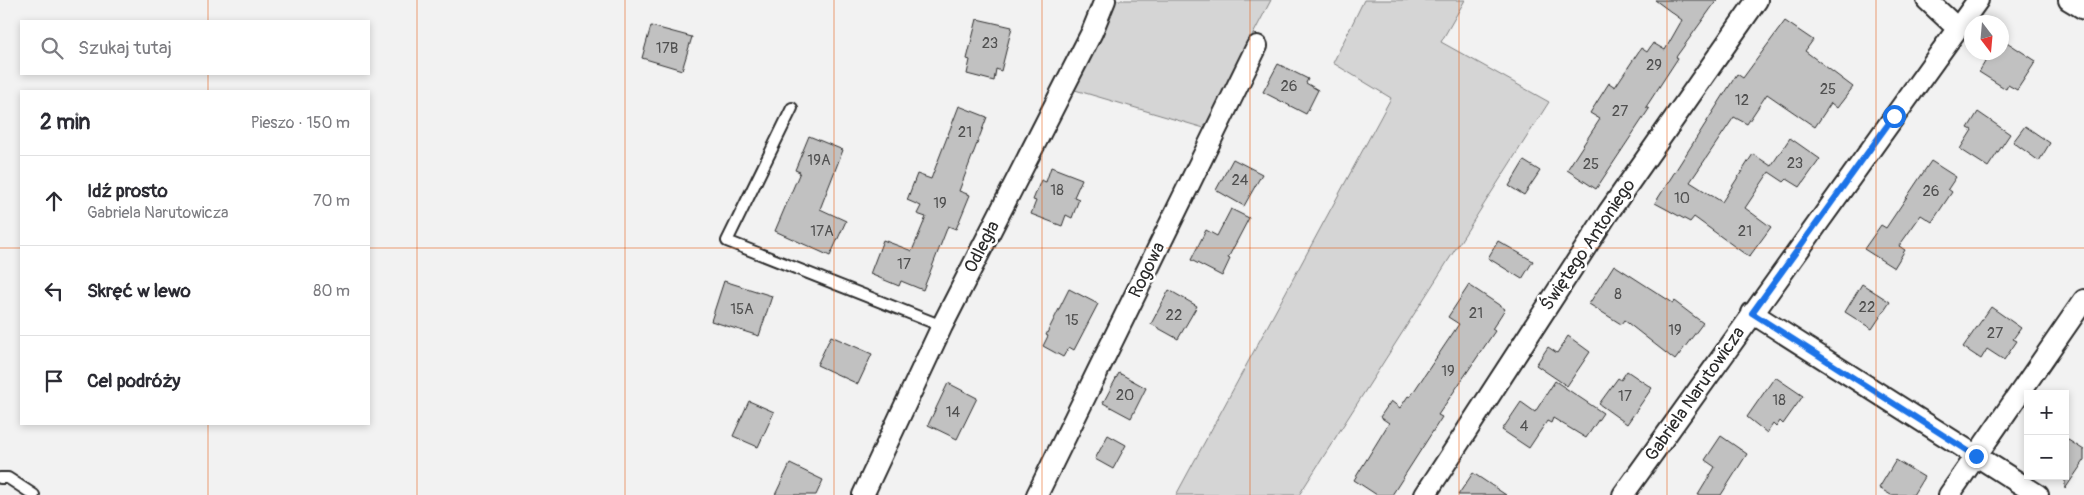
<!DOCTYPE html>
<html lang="pl">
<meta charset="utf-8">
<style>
:root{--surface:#fff;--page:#f2f2f3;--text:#2b2b33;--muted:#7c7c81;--line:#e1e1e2}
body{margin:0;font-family:Pangolin,sans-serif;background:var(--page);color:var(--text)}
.controls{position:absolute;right:15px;bottom:15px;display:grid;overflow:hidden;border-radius:0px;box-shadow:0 2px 8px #0003}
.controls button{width:45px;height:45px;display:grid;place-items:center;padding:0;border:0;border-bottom:1px solid var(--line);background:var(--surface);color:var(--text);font:25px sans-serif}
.compass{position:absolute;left:1964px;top:15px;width:45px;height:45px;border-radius:50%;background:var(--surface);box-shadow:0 2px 8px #0003;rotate:164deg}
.stop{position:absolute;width:15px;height:15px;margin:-11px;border:4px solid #1a73e8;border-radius:50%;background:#fff}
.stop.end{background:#1a73e8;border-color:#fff;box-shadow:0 1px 5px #0008}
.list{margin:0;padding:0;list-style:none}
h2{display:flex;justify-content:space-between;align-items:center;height:65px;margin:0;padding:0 20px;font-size:21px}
h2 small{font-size:16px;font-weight:400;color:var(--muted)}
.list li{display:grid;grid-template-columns:32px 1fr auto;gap:15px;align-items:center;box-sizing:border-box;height:90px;padding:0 20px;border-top:1px solid var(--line)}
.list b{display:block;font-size:19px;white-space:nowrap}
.list p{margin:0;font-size:16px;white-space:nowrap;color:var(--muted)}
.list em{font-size:16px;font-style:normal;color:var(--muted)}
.icon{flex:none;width:28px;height:28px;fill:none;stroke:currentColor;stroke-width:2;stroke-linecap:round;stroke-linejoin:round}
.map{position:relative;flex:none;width:2084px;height:495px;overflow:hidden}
.search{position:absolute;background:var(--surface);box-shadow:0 2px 8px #0003;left:20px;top:20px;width:350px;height:55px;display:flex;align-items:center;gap:12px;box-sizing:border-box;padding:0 18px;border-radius:0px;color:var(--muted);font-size:19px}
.panel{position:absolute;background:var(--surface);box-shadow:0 2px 8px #0003;left:20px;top:90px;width:350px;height:335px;border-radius:0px}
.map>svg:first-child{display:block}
.green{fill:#d5d5d5;stroke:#808080}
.building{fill:#c1c1c1;stroke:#2b2b2b}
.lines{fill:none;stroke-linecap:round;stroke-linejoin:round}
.service-casing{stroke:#2b2b2b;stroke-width:14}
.minor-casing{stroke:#2b2b2b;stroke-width:24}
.service{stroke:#fff;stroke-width:10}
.minor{stroke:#fff;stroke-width:20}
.route{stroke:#1a73e8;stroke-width:6}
.grid{fill:none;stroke:#e8590c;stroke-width:1;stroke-opacity:0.55}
.labels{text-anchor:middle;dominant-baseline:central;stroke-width:5;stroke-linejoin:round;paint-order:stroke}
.number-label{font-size:15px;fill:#505050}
.street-label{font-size:18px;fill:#2b2b2b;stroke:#fff}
</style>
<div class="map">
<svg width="2084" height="495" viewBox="0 0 2084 495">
<rect width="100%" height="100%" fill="#f2f2f2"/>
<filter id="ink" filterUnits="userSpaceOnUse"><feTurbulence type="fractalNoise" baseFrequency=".02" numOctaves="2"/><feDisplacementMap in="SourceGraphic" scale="10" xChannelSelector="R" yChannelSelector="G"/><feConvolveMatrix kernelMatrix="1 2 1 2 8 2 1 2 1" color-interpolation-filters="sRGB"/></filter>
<g filter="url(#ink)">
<!-- green -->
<path class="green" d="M 1114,0 L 1271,0 L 1204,128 L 1075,90 Z
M 1364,0 L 1465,0 L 1441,42 L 1549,102 L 1299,495 L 1176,495 L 1391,98 L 1333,63 Z"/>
<!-- building -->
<path class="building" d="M 1655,0 L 1717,0 L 1676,57 L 1678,58 L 1646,107 L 1649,109 L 1596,189 L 1567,170 L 1600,119 L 1590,113 L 1609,83 L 1615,87 L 1641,48 L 1647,52 L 1653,43 L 1665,50 L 1682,20 Z
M 977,19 L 1012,27 L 1001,71 L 996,69 L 994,81 L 967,74 L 970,60 L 967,59 Z
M 1785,21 L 1813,40 L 1805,51 L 1853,87 L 1837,108 L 1831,103 L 1815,127 L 1767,94 L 1747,124 L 1734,117 L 1690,182 L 1722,202 L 1753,154 L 1771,166 L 1790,138 L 1820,159 L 1800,187 L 1787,179 L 1784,182 L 1769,172 L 1745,208 L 1771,227 L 1749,257 L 1694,217 L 1690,222 L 1655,203 L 1737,74 L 1743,78 Z
M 651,26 L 692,37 L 682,70 L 642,58 Z
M 2002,39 L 2036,61 L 2017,90 L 2008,85 L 2006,89 L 1979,72 L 1991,52 L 2002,52 Z
M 1278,64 L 1308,79 L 1306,83 L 1318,90 L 1306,114 L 1263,92 Z
M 959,106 L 987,117 L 959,191 L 970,195 L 956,229 L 948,226 L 923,290 L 901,281 L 899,286 L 870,274 L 883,240 L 912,251 L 926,217 L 917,214 L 921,206 L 907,200 L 917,174 L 931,179 Z
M 1978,112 L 2010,134 L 1988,167 L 1960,149 L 1972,130 L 1968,128 Z
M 2025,126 L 2050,143 L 2039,161 L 2013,142 Z
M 809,136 L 843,150 L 820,209 L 846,221 L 830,256 L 775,231 L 800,172 L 795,170 Z
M 1233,159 L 1262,174 L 1244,206 L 1216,190 Z
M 1524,161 L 1540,171 L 1524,195 L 1509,186 Z
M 1931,161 L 1956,177 L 1948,189 L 1952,192 L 1932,222 L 1921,215 L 1899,246 L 1905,250 L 1894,268 L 1864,249 L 1881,225 L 1886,228 Z
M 1051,167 L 1082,179 L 1074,197 L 1079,199 L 1072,218 L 1066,215 L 1062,226 L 1031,214 L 1036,201 L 1033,200 L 1041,180 L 1046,182 Z
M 1231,209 L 1249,218 L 1228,258 L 1230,259 L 1222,276 L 1191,260 L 1206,230 L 1217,236 Z
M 1498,241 L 1533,261 L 1522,279 L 1488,258 Z
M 1614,265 L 1673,303 L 1674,301 L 1703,323 L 1675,360 L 1624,320 L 1621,324 L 1589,304 Z
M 724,281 L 772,296 L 759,336 L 711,321 Z
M 1862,284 L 1890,302 L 1872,329 L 1845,312 Z
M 1469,285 L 1505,309 L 1492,329 L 1495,331 L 1438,415 L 1442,417 L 1392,495 L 1377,495 L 1354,480 L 1389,423 L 1380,417 L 1391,401 L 1400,408 L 1408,396 L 1410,397 L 1459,324 L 1448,317 Z
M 1069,289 L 1098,304 L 1074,350 L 1069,347 L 1063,357 L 1043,346 L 1048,336 L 1046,335 Z
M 1169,290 L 1197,306 L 1178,339 L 1151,324 Z
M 1991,307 L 2021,328 L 2013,339 L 2017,341 L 2004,360 L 1987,349 L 1981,359 L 1963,347 Z
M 831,336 L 872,354 L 858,384 L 817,365 Z
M 1568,336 L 1590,352 L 1567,386 L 1536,365 L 1548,347 L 1557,353 Z
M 1627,371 L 1652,388 L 1627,424 L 1599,404 L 1618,378 L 1621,380 Z
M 1119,373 L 1146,388 L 1131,418 L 1103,403 Z
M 1775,377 L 1803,396 L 1783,424 L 1780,421 L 1776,427 L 1773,424 L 1767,433 L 1747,417 Z
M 1555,381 L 1603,413 L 1586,438 L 1553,418 L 1551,423 L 1547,421 L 1529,448 L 1502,430 L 1521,402 L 1535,412 Z
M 948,383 L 977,398 L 957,439 L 928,425 Z
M 749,401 L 774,412 L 758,447 L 733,436 Z
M 1108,435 L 1126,445 L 1113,469 L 1095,459 Z
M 1721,436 L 1747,454 L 1721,495 L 1698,495 L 1715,467 L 1705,460 Z
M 2065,438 L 2084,450 L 2084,461 L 2065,489 Z
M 1896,460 L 1924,477 L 1913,495 L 1891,495 L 1879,488 Z
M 790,464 L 823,480 L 816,495 L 775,495 Z
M 1473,473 L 1506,495 L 1458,495 Z"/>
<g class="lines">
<!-- service casing -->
<g class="service-casing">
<path id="service" d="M 792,108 L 727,241 L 942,326
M 0,478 L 8,478 L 34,495"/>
</g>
<!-- minor casing -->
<g class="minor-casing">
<path id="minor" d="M 1927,0 L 1957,28
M 2069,0 L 2084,9
M 1752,313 L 2038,495
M 863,495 L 942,326 L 1092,32 L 1105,0
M 1037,495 L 1257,46
M 1425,495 L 1608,213 L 1757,0
M 1623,495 L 1978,0
M 1949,495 L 2084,300"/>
</g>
<!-- service -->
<use href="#service" class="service"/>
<!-- minor -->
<use href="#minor" class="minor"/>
</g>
</g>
<g class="lines" filter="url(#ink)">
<!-- route -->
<path class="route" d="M 1894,116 L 1752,313 L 1976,456"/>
</g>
<!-- grid -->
<path class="grid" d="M 208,0 L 208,21M 417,0 L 417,495M 625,0 L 625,495M 834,0 L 834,495M 1042,0 L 1042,495M 1250,0 L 1250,495M 1459,0 L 1459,495M 1667,0 L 1667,495M 1876,0 L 1876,495M 208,74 L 208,91M 0,248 L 21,248M 369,248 L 2084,248M 208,424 L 208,495"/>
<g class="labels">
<!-- number labels -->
<g class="number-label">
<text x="990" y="43">23</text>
<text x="667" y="48">17B</text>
<text x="1654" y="65">29</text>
<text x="1289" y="86">26</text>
<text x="1828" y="89">25</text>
<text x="1742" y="100">12</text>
<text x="1620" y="111">27</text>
<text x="965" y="132">21</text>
<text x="819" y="160">19A</text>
<text x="1795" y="163">23</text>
<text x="1591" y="164">25</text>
<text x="1240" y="180">24</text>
<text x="1057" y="190">18</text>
<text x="1931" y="191">26</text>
<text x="1682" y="198">10</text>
<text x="940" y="203">19</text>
<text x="822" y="231">17A</text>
<text x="1745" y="231">21</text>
<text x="904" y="264">17</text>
<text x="1618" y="294">8</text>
<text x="1867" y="307">22</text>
<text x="742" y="309">15A</text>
<text x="1476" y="313">21</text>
<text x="1174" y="315">22</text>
<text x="1072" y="320">15</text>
<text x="1675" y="330">19</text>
<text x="1995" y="333">27</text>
<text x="1448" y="371">19</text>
<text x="1125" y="395">20</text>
<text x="1625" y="396">17</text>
<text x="1779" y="400">18</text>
<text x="953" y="412">14</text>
<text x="1524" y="426">4</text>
</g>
<!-- street labels -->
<g class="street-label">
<text transform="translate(1588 245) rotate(-56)">Świętego Antoniego</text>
<text transform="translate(982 247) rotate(-63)">Odległa</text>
<text transform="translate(1147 270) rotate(-64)">Rogowa</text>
<text transform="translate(1695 394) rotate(-55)">Gabriela Narutowicza</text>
</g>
</g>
</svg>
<div class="controls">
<button>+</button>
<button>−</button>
</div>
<svg class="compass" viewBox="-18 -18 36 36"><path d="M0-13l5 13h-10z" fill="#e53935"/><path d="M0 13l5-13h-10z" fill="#7c7c81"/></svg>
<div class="stop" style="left:1894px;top:116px"></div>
<div class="stop end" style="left:1976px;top:456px"></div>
<div class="search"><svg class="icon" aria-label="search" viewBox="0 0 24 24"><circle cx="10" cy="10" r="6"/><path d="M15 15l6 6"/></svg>Szukaj tutaj</div>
<section class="panel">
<h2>2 min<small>Pieszo · 150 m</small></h2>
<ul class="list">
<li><svg class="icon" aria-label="ahead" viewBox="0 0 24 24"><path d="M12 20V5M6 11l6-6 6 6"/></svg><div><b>Idź prosto</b><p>Gabriela Narutowicza</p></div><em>70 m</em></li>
<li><svg class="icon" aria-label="left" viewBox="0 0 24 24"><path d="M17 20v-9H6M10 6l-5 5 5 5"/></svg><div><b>Skręć w lewo</b></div><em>80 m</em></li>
<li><svg class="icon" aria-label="arrive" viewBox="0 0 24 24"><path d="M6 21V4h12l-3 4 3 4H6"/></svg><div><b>Cel podróży</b></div></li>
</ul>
</section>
</div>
